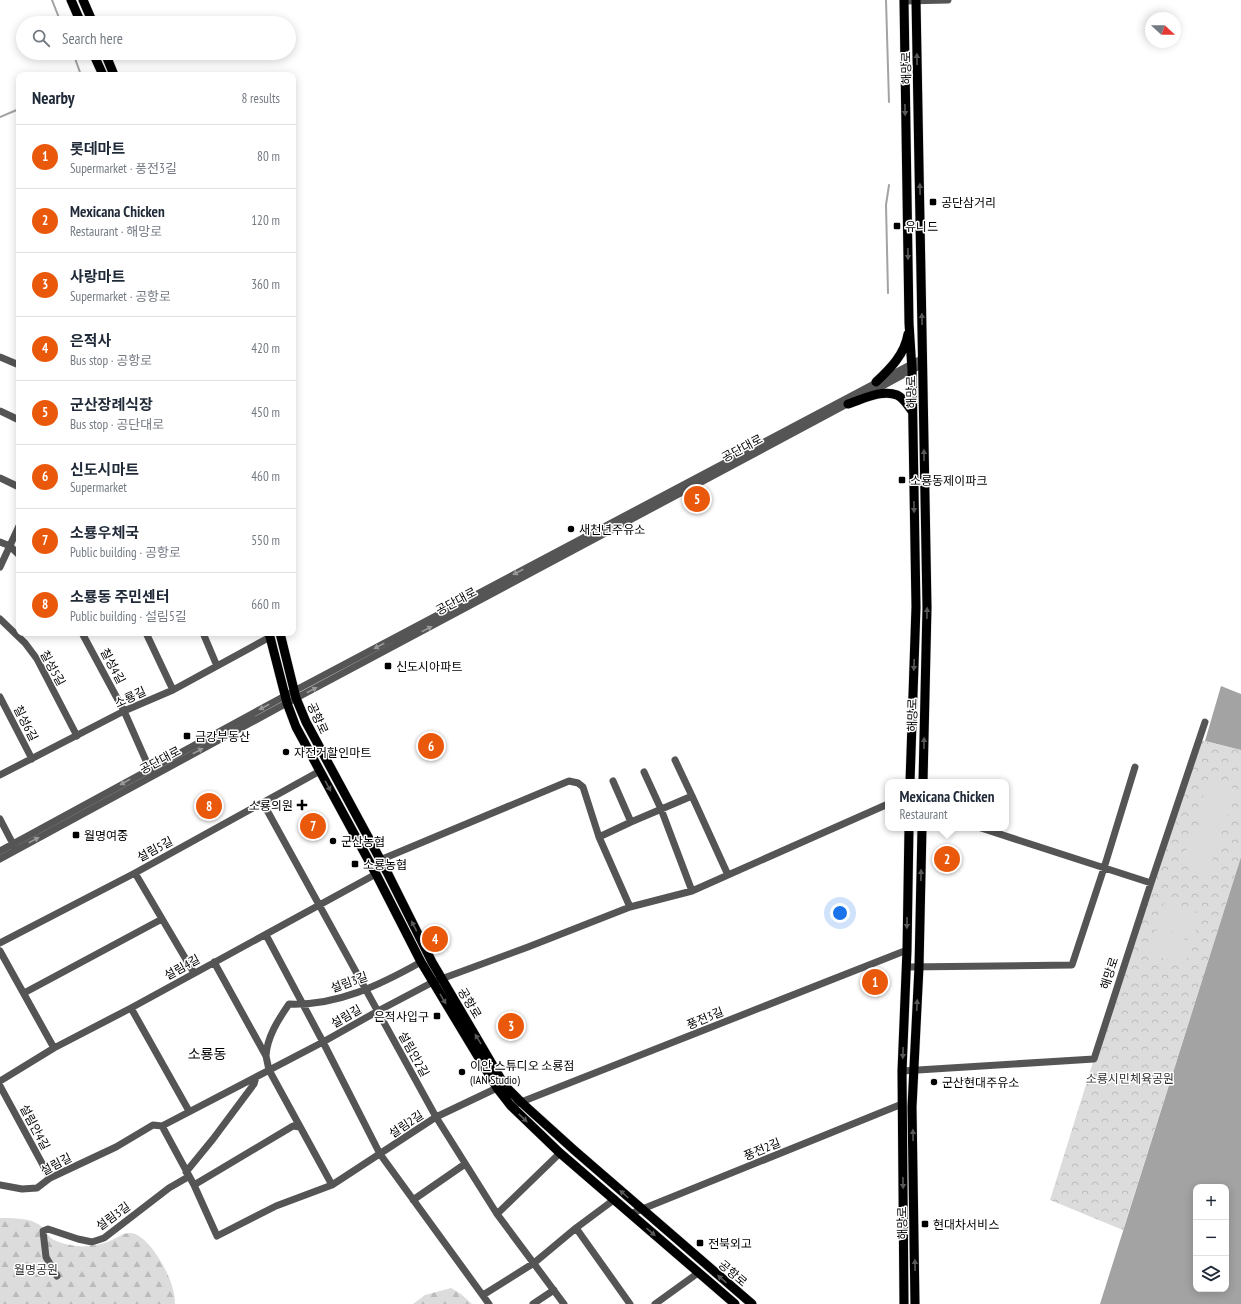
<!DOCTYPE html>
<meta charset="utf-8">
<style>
:root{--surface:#fff;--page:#f6f6f7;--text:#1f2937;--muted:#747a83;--line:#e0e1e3;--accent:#ea580c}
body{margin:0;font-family:"PT Sans Narrow","Noto Sans KR",sans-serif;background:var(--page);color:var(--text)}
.controls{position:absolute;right:12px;bottom:12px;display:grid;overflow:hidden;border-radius:8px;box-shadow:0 2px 10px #0003}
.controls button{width:36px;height:36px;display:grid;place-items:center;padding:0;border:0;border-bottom:1px solid var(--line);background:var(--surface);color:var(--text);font:20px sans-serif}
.compass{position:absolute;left:1145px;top:12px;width:36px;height:36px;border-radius:50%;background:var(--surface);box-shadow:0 2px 10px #0003;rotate:111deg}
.you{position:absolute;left:840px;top:913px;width:14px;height:14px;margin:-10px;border:3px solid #fff;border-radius:50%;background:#1a73e8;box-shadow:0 0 0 6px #1a73e833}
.badge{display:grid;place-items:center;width:26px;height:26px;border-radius:50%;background:var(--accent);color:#fff;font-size:13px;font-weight:700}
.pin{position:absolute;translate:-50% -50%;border:2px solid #fff;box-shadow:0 1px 4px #0006}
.popup{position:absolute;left:885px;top:779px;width:124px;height:52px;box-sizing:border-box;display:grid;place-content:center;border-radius:8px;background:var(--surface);filter:drop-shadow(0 1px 3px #0005);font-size:13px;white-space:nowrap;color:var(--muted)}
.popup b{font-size:15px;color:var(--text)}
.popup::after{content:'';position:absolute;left:50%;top:100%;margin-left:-8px;border:8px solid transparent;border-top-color:var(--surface)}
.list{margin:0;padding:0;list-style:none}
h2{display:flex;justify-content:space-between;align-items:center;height:52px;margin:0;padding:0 16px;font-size:17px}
h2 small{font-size:13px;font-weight:400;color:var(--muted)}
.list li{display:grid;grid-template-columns:26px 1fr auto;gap:12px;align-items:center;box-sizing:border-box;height:64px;padding:0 16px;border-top:1px solid var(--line)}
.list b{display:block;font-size:15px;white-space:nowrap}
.list p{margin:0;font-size:13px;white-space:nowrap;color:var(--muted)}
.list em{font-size:13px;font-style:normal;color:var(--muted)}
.icon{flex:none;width:22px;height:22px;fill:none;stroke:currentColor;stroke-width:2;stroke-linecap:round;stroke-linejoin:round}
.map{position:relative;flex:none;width:1241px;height:1304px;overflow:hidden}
.search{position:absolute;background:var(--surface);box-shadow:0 2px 10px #0003;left:16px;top:16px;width:280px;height:44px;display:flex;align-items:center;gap:10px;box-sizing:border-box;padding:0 14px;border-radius:22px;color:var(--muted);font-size:15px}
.panel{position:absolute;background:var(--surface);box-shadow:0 2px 10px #0003;left:16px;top:72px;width:280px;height:564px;border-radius:8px}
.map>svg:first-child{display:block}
.forest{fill:url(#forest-firs)}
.park{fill:url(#park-crowns)}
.garden{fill:#dcdcdc}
.water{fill:#a3a3a3;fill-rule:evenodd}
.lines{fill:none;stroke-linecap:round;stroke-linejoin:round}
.stream{stroke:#a3a3a3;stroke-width:2}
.major-casing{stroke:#dbdbdb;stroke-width:10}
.minor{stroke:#555;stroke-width:7}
.major{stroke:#000;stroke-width:9}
.oneway{fill:#595959}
.oneway2{fill:#999}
.poi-dot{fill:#000;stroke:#fff;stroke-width:1.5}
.labels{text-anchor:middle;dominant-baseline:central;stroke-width:3;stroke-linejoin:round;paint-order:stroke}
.street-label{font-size:12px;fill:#000;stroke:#fff}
.poi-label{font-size:12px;fill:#000;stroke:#fff;text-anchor:start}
.park-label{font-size:12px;fill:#333;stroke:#fff}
.quarter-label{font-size:14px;fill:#000;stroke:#fff}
</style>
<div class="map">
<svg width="1241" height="1304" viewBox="0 0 1241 1304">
<defs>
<pattern id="forest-firs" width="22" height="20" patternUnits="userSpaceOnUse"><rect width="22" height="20" fill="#dcdcdc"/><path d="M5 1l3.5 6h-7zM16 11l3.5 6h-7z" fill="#bbb"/></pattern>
<pattern id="park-crowns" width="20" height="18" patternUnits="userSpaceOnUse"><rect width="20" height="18" fill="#dcdcdc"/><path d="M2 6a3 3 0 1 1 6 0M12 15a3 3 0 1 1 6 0" fill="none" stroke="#bbb"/></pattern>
</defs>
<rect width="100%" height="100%" fill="#fff"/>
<!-- forest -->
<path class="forest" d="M 0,1218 C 10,1218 28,1218 36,1223 C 43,1226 44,1231 49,1236 C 53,1241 64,1244 71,1245 C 84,1248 98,1246 110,1241 C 117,1238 122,1233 130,1233 C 146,1233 165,1266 170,1280 C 173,1288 175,1296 175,1304 L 0,1304 Z
M 451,1288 L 461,1294 L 472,1304 L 413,1304 L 425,1295 Z"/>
<!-- park -->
<path class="park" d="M 1199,740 L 1241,750 L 1241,857 L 1123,1230 L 1050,1200 L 1094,1059 Z"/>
<!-- garden -->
<path class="garden" d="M 1208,779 L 1236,789 L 1223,830 L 1196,820 Z
M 1195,824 L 1221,834 L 1208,874 L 1182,863 Z
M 1164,902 L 1201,914 L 1193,939 L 1156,927 Z
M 1155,930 L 1193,942 L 1185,965 L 1148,953 Z"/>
<!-- water -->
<path class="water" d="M 1221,686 L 1241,694 L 1241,750 L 1205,741 Z
M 1241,857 L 1241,1304 L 1100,1304 ZM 1196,1187 L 1226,1187 L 1226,1289 L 1196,1289 Z"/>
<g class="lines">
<!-- stream -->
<path class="stream" d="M 52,0 L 61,23
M 886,0 L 889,102
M 73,53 L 81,75
M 0,117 L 19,109
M 888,293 L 886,205 L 889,185"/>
<!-- major casing -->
<g class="major-casing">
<path id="major" d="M 71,0 L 81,23
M 83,0 L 93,23
M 904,0 L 909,323 L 912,370 L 916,607 L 910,782
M 916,0 L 927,607 L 923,782
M 93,53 L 103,75
M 105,53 L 114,75
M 876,382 C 890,369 905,354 908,334
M 848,404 C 863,399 882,389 897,395 C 904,398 908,406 912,411
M 269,633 L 287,703 L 296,727 L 376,874 L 421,962 L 497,1088 L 511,1106 L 560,1153 L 735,1304
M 280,633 L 296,698 L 306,722 L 387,872 L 432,962 L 505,1086 L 522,1103 L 574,1150 L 752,1304
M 904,1304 L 902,1071 L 907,950 L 909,828
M 915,1304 L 912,1107 L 919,967 L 922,828"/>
</g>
<!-- minor -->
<path class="minor" d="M 904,1 L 948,0
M 0,357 L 19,365
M 866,395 L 923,364
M 0,411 L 19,420
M 0,478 L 19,487
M 0,542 L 10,546 L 19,555
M 0,567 L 19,526
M 0,619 L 25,643 L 37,659 L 77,736
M 82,633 L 124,711 L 151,772
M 146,633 L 173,690
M 203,633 L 217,666
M 0,697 L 32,759
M 644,772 L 661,809 L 692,891
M 0,775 L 124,711 L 173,690 L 270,637
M 692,796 L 728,875
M 263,803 L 436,1117 L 497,1214 L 564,1304
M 0,819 L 14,846
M 631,822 L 692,796 L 675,760
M 981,828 L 1151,883
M 599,837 L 631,822 L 613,781
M 0,851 L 294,691 L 923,358
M 0,859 L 287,703 L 851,402
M 380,860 L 569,781 L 578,783 L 583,787 L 599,837 L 630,907
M 135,873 L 194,973
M 266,935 L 323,1042 L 380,1154 L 489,1304
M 0,943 L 135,873 L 320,771
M 0,951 L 54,1048
M 214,962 L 266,1056 L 269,1070 L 332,1185
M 906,967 L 1072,965 L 1104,868 L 1135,767
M 24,993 L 162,919
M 131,1008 L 189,1111
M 266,1056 C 267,1037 278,1020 289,1004 C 337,1006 380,985 421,962
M 902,1071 L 1094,1059 L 1151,883 L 1205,722
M 0,1081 L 54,1048 L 131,1008 L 376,874
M 0,1086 L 50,1178
M 511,1106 L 907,950
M 162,1126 L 194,1185 L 217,1236 L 276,1206 L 332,1185 L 436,1117 L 497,1088
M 186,1172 L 213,1139 L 254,1084 L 256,1077
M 0,1185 L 22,1189 L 37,1188 L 50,1178 L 116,1147 L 153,1125 L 162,1126 L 323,1042 L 378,1011 L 433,982 L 528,947 L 630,907 L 692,891 L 888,804
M 194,1185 L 293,1126 L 300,1127
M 413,1200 L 465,1164
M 497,1214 L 560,1153
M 630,1214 L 902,1104
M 576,1228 L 630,1304
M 57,1276 L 46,1257 L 43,1231 L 48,1229 L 78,1239 L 92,1242 L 104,1238 L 169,1188 L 188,1177
M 483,1295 L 534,1263 L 576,1228 L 615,1199
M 533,1304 L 554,1290
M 655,1304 L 698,1273"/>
<!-- major -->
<use href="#major" class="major"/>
</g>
<!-- one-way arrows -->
<defs><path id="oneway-solid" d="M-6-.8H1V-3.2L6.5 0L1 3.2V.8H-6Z"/></defs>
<g class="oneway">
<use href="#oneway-solid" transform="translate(917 59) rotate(-91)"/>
<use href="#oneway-solid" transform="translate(905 110) rotate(89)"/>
<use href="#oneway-solid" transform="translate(920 189) rotate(-91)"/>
<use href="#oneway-solid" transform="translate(908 254) rotate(89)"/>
<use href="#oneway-solid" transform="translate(922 319) rotate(-91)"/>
<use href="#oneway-solid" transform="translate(924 455) rotate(-91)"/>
<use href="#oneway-solid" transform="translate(914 507) rotate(89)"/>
<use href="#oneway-solid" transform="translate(927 613) rotate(-89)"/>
<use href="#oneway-solid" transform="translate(914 665) rotate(92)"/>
<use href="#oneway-solid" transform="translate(924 743) rotate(-89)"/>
<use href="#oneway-solid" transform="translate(328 786) rotate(61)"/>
<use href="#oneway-solid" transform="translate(921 875) rotate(-89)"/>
<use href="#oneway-solid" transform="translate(907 923) rotate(91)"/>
<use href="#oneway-solid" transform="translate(414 926) rotate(-117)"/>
<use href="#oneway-solid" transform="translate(443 999) rotate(59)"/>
<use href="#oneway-solid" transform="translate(917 1005) rotate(-87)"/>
<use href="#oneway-solid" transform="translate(478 1039) rotate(-121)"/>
<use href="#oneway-solid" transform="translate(903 1053) rotate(92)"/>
<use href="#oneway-solid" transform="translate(523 1118) rotate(43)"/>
<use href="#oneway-solid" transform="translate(913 1135) rotate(-91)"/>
<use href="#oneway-solid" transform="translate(903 1183) rotate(89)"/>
<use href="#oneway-solid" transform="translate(624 1194) rotate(-138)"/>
<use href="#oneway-solid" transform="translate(651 1232) rotate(41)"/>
<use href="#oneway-solid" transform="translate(915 1265) rotate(-91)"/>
<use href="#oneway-solid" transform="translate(722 1279) rotate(-140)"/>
</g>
<g class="oneway2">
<use href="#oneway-solid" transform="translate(518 572) rotate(152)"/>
<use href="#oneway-solid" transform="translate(427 629) rotate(-28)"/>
<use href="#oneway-solid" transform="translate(379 646) rotate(152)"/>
<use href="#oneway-solid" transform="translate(312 690) rotate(-28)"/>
<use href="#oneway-solid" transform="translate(264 707) rotate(152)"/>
<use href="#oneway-solid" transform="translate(198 751) rotate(-28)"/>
<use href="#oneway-solid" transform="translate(125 782) rotate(151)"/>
<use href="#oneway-solid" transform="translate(34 840) rotate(-28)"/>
</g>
<!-- markers -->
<g class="poi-dot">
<rect x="929" y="198" width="8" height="8" rx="2"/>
<rect x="893" y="222" width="8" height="8" rx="2"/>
<rect x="898" y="476" width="8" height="8" rx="2"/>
<circle cx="571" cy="529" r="4"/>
<rect x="384" y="662" width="8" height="8" rx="2"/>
<rect x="183" y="732" width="8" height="8" rx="2"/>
<circle cx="286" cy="752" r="4"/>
<path d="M300 799h4v4h4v4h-4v4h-4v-4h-4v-4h4z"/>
<rect x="72" y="831" width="8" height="8" rx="2"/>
<circle cx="333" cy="841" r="4"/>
<rect x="351" y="860" width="8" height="8" rx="2"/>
<rect x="433" y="1012" width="8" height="8" rx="2"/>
<circle cx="462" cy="1072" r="4"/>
<circle cx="934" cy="1082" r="4"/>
<rect x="921" y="1220" width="8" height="8" rx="2"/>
<rect x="696" y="1239" width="8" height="8" rx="2"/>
</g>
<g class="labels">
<!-- street labels -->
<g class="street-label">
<text transform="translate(906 68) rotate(-91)">해망로</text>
<text transform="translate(911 392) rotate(-91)">해망로</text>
<text transform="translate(742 448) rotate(-28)">공단대로</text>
<text transform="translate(456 601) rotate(-28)">공단대로</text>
<text transform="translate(113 666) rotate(62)">칠성4길</text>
<text transform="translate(53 668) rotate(61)">칠성5길</text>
<text transform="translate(130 697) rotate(-25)">소룡길</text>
<text transform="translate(912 715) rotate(-89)">해망로</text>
<text transform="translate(318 718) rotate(65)">공항로</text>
<text transform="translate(26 723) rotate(63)">칠성6길</text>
<text transform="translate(160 760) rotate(-28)">공단대로</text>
<text transform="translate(155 849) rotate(-28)">설림5길</text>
<text transform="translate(182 967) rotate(-29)">설림4길</text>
<text transform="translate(1109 973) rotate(-72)">해망로</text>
<text transform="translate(349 982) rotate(-20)">설림3길</text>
<text transform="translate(470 1003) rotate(59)">공항로</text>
<text transform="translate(346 1016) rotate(-30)">설림길</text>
<text transform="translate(705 1018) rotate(-22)">풍전3길</text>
<text transform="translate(414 1054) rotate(61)">설림안2길</text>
<text transform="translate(406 1124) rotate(-34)">설림2길</text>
<text transform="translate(35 1127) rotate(62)">설림안4길</text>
<text transform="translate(762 1149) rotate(-22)">풍전2길</text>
<text transform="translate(56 1164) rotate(-28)">설림길</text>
<text transform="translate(113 1216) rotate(-36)">설림3길</text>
<text transform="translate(902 1223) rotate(-91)">해망로</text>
<text transform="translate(733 1273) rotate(40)">공항로</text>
</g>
<!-- poi labels -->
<g class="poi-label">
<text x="941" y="202">공단삼거리</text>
<text x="905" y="226">유니드</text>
<text x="910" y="480">소룡동제이파크</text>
<text x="579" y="529">새천년주유소</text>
<text x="396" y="666">신도시아파트</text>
<text x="195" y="736">금강부동산</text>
<text x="294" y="752">자전거할인마트</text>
<text x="293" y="805" text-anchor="end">소룡의원</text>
<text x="84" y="835">월명여중</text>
<text x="341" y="841">군산농협</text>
<text x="363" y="864">소룡농협</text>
<text x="429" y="1016" text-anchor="end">은적사입구</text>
<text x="470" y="1065">이안 스튜디오 소룡점<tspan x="470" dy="14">(IAN Studio)</tspan></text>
<text x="942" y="1082">군산현대주유소</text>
<text x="933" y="1224">현대차서비스</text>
<text x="708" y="1243">전북외고</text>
</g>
<!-- park labels -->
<g class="park-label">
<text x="1130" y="1078">소룡시민체육공원</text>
<text x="36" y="1269">월명공원</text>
</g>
<!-- quarter labels -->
<g class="quarter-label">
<text x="207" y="1054">소룡동</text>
</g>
</g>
</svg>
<div class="controls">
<button>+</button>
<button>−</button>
<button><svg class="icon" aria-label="layers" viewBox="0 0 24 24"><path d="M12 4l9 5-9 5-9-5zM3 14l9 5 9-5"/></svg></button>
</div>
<svg class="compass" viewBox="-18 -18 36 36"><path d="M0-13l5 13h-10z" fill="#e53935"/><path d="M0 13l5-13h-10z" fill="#747a83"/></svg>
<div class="you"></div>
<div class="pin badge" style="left:875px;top:982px">1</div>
<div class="pin badge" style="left:947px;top:859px">2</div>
<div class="popup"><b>Mexicana Chicken</b>Restaurant</div>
<div class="pin badge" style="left:511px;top:1026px">3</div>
<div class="pin badge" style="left:435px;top:939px">4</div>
<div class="pin badge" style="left:697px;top:499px">5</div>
<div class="pin badge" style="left:431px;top:746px">6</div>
<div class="pin badge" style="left:313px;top:826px">7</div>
<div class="pin badge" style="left:209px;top:806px">8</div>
<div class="search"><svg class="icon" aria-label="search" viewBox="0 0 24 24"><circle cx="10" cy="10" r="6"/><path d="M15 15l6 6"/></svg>Search here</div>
<section class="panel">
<h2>Nearby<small>8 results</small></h2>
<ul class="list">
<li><span class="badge">1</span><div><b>롯데마트</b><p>Supermarket · 풍전3길</p></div><em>80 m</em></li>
<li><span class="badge">2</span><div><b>Mexicana Chicken</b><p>Restaurant · 해망로</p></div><em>120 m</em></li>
<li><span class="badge">3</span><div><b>사랑마트</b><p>Supermarket · 공항로</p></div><em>360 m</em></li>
<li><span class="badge">4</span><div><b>은적사</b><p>Bus stop · 공항로</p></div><em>420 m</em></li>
<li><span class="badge">5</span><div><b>군산장례식장</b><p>Bus stop · 공단대로</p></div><em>450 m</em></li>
<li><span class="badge">6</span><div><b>신도시마트</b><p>Supermarket</p></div><em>460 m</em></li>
<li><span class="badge">7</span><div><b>소룡우체국</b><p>Public building · 공항로</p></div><em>550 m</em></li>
<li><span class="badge">8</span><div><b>소룡동 주민센터</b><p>Public building · 설림5길</p></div><em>660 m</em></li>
</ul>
</section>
</div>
